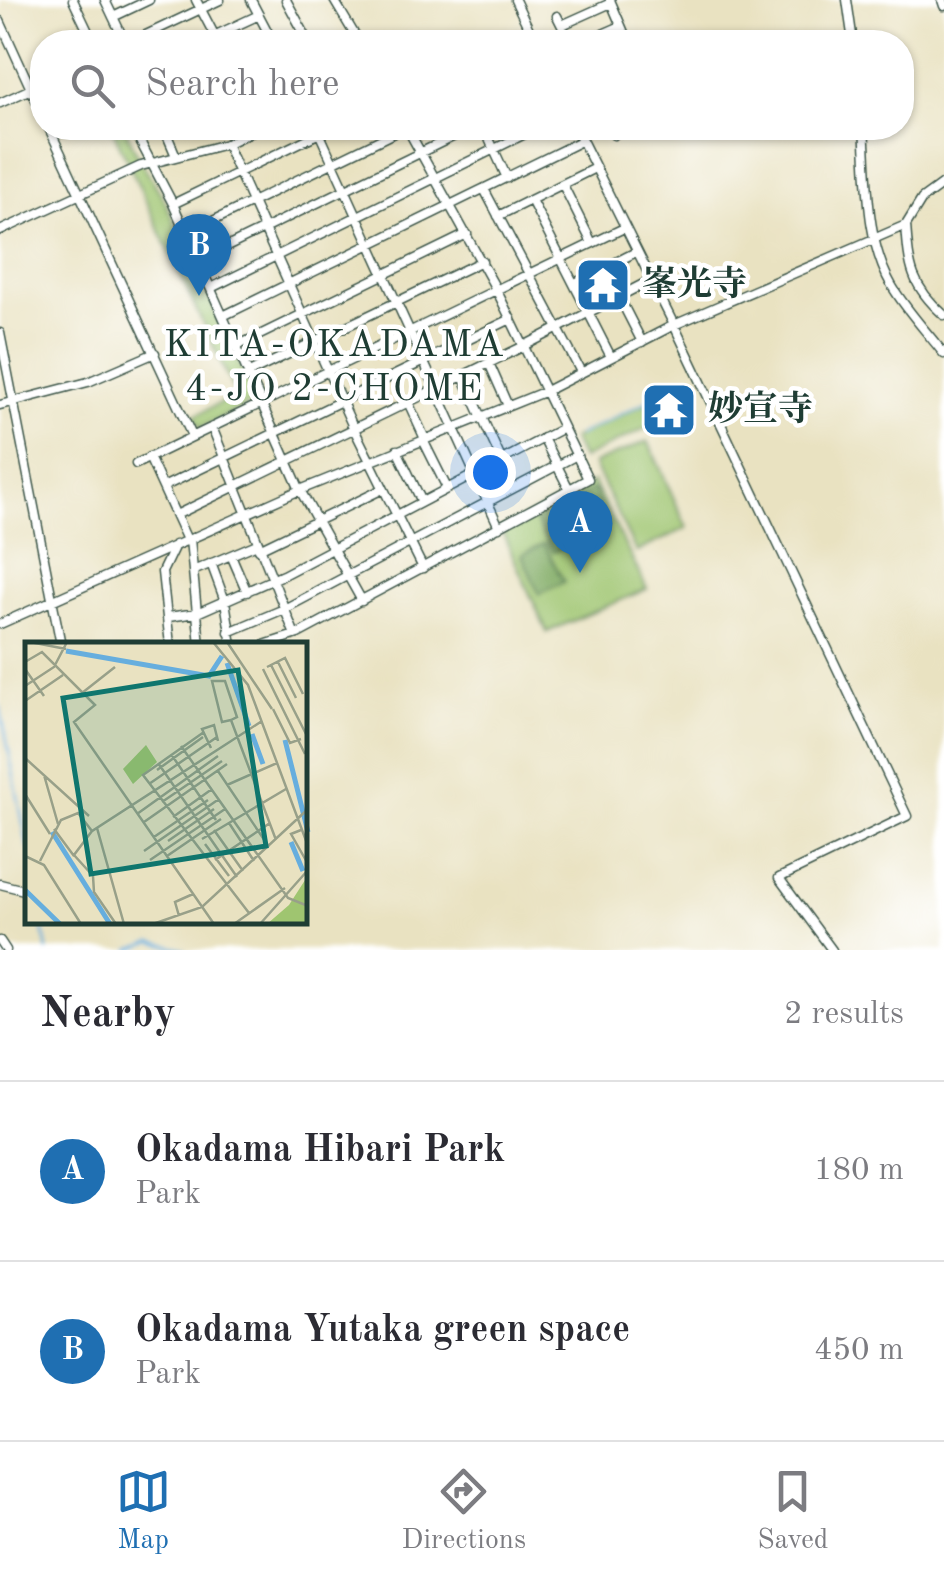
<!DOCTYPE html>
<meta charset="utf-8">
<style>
:root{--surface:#fff;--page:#f2f2f3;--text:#2b2b33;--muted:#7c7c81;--line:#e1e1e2;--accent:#1f6fb2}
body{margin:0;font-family:"Old Standard TT","Noto Serif JP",serif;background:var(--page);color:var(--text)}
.you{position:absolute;left:490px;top:472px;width:35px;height:35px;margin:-25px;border:8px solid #fff;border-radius:50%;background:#1a73e8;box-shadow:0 0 0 15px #1a73e833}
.badge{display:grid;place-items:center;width:65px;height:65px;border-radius:50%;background:var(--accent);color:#fff;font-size:32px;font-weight:700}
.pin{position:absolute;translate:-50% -82px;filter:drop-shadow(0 2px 5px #0008)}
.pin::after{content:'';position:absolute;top:52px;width:35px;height:30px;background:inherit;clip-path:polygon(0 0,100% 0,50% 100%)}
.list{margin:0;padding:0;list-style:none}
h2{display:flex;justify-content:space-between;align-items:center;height:130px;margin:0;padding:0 40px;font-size:42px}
h2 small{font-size:32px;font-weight:400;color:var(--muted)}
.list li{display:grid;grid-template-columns:65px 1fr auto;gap:30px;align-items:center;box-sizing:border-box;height:180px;padding:0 40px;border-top:2px solid var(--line)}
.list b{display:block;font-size:38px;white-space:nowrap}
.list p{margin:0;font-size:32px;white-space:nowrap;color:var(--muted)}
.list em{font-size:32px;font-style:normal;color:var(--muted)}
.icon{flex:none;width:55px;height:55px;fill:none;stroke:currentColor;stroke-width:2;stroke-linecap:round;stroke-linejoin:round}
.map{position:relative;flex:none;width:944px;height:950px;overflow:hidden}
.search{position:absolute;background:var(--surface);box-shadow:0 2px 8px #0004;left:30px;right:30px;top:30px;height:110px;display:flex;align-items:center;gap:25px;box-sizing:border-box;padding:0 35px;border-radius:40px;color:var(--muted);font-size:38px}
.sheet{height:490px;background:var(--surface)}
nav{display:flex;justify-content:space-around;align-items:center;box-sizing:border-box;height:140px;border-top:2px solid var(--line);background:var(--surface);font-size:28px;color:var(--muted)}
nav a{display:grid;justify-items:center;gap:5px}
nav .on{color:var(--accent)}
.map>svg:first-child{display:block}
.green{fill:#9fc570;stroke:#5f8152;stroke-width:2.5}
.forest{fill:#7faa62;stroke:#4f744b;stroke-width:2.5}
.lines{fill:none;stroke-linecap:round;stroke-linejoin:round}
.stream{stroke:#66aede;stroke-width:2.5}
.minor-casing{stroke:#3d5649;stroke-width:11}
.minor{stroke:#fff;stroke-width:8}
.labels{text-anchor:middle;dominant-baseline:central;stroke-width:9;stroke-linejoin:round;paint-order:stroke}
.poi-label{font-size:35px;font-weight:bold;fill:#1f3d34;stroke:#fff;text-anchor:start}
.neighbourhood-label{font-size:38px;letter-spacing:2.5px;fill:#1f3d34;stroke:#fff}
.inset-river{fill:none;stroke:#66aede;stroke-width:5}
.inset-road{fill:none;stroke:#98a089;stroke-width:2.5}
.view{fill:#0f766e;fill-opacity:0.15;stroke:#0f766e;stroke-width:5}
.inset-edge{fill:none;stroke:#1f3d34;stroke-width:5}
</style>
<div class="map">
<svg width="944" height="950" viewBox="0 0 944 950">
<rect width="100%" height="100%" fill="#fff"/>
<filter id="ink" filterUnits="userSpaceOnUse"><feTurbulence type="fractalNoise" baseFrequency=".01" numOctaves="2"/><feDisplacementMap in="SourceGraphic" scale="20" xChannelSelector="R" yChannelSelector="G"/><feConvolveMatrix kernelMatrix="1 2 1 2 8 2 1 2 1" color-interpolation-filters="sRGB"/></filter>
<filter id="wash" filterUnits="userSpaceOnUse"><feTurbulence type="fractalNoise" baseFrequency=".0048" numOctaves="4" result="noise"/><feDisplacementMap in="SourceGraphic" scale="40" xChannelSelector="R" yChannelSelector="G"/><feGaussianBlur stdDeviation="2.25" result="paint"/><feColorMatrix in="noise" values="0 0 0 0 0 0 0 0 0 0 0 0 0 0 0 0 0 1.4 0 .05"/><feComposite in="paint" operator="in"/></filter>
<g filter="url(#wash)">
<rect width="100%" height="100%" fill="#e9e2c1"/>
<!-- green -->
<path class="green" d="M 112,128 L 125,128 L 139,159 L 163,197 L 256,401 L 200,428 L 194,416 L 236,395 Z
M 647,402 L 658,422 L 582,459 L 572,439 Z
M 648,441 L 687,528 L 636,552 L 593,464 Z
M 593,482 L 647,589 L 547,632 L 503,534 L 504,529 Z"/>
<!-- forest -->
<path class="forest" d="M 593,489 L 608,525 L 553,552 L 535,521 Z
M 544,544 L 564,582 L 539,594 L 522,555 Z"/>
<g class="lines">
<!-- stream -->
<path class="stream" d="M 578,436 L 693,378
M 0,706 L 28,848
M 42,922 L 47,950
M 131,950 L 152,942 L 185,950"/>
</g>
</g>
<g filter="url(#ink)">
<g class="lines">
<!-- minor casing -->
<g class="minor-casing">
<path id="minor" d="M 73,0 L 93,42
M 105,0 L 125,42
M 196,0 L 218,42
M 251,0 L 273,42
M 286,0 L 309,42
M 334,0 L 359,42
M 515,0 L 535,42
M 610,0 L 628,42
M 847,0 L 853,42
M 942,0 L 944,6
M 557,16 L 570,42
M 113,17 L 149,0
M 0,21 L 42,113
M 562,25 L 611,3
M 131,42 L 220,0
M 201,42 L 259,15
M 510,42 L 530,33
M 584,42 L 621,26
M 0,103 L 42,84
M 49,128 L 192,436
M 133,128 L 173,204 L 300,490 L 362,601
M 164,128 L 176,156
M 317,128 L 499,527
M 484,128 L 507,178
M 576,128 L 674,325 L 907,816 L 779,878 L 832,950
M 610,128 L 614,135
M 864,128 C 868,179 865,240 892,286 C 906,310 927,332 944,354
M 226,144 L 354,429 L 423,568
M 563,185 L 592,243
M 484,189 L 581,372
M 531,200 L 611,357
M 173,204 L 330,128
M 498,216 L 595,168
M 906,225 L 922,199 L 944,183
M 0,231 L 141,166 L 226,144 L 259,128
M 186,234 L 404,128
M 198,261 L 471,128
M 575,283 L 636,252
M 211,288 L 537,128
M 619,297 L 642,342
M 223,316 L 581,141
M 0,333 L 61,645
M 237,346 L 467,234
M 489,363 L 508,406
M 249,373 L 482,261
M 463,376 L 501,459
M 408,402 L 425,439
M 0,405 L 88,382 L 155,353
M 212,427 L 295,635
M 543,438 L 569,489
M 423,440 L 447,488
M 397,450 L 422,502
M 149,457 L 187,540
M 136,464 L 624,228
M 163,487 L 511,319
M 176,515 L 524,346 L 651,280
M 190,539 L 200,645
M 259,549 L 383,489
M 231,555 L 247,592
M 211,563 L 225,601 L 232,645
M 193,571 L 257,544
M 168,617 L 197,613 L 283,575 L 563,428
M 0,624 L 300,490 L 546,391 L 674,325 L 906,225 C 909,267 911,286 944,315
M 229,632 L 284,609 L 577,455
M 170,645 L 162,572 L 175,545
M 264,645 L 298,634 L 588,479 L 496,289 L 407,128
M 0,884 L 28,891
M 0,941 L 6,950"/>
</g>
<!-- minor -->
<use href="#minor" class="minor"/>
</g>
</g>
<!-- icons -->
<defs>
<g id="temple-square" transform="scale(2.875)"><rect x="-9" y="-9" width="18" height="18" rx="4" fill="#1f6fb2" stroke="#fff"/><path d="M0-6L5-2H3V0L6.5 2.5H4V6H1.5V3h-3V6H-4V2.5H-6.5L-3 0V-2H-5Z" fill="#fff"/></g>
</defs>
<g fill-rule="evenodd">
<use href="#temple-square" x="603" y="285"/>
<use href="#temple-square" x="669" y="410"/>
</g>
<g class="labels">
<!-- poi labels -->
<g class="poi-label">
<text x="642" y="285">峯光寺</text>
<text x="708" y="410">妙宣寺</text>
</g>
<!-- neighbourhood labels -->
<g class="neighbourhood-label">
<text x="335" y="346">KITA-OKADAMA<tspan x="335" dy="44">4-JO 2-CHOME</tspan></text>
</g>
</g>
<!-- overview -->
<g transform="translate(25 642)">
<rect width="282" height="282" fill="#e9e2c1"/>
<path d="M 121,103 L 132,120 L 108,142 L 98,127 ZM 282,235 L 282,282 L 242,282 L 264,263 Z" fill="#9fc570"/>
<path class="inset-river" d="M 41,9 L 184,34 L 197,14M 202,21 L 224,84M 227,92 L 238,122M 260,98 L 283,190M 27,190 L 85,282M 266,200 L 278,229M 0,248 L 35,282"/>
<path class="inset-road" d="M 5,0 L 41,7M 188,0 L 223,43 L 283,204M 202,0 L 247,67M 0,20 L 17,10 L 70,63 L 49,80 L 189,282M 253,20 L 271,56M 246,23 L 283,96M 242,25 L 260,16 L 278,52M 0,27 L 19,54M 238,27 L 280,112M 0,44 L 29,25 L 42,0M 57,51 L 90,25M 0,59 L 38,33M 248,67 L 265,101 L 276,97M 206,78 L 197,80 L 187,39 L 200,39 L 212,75 L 206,78 L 251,198M 179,90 L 118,133 L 224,271M 156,104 L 263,256 L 283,264M 186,106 L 177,87 L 189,83 L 193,99M 146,112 L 191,178M 0,116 L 64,174M 133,121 L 212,235M 132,128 L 178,95M 193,129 L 244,205M 19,133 L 33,182M 124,142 L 192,95M 202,143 L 252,121M 0,152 L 25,192M 137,160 L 197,119M 112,172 L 193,114M 148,175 L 187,147M 119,180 L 202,122M 204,181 L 229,219M 72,186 L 99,282M 29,187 L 49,214M 189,188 L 218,229M 276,188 L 266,192 L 283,222M 67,189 L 49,213 L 68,234 L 69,250 L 91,282M 129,195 L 183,158M 177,197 L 261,147M 143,199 L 189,167M 180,202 L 204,234M 119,209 L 194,157M 0,214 L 19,223 L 56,282M 142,214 L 196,177M 125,218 L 200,167M 190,218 L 245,181M 15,219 L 36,178 L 53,171 L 67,189 L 237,79M 154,274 L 150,260 L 168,252M 128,282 L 177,265 L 283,167M 209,282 L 260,246M 235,282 L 283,228"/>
<path class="view" d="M 213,28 L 241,204 L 66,232 L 38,56 Z"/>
<rect width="282" height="282" class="inset-edge"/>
</g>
</svg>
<div class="you"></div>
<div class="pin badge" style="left:580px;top:573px">A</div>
<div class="pin badge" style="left:199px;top:296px">B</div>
<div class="search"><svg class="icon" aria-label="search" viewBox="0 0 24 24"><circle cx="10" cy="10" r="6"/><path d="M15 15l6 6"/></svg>Search here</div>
</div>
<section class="sheet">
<h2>Nearby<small>2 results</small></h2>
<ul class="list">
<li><span class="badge">A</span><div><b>Okadama Hibari Park</b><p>Park</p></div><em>180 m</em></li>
<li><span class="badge">B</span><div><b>Okadama Yutaka green space</b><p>Park</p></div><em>450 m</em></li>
</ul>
</section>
<nav>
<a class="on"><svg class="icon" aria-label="map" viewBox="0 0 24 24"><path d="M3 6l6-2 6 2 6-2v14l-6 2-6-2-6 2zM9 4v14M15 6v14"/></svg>Map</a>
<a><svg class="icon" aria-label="directions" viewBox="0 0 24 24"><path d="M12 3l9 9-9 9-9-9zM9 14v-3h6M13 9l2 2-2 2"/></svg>Directions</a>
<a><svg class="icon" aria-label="saved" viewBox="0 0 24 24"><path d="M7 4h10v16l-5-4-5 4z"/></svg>Saved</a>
</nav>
